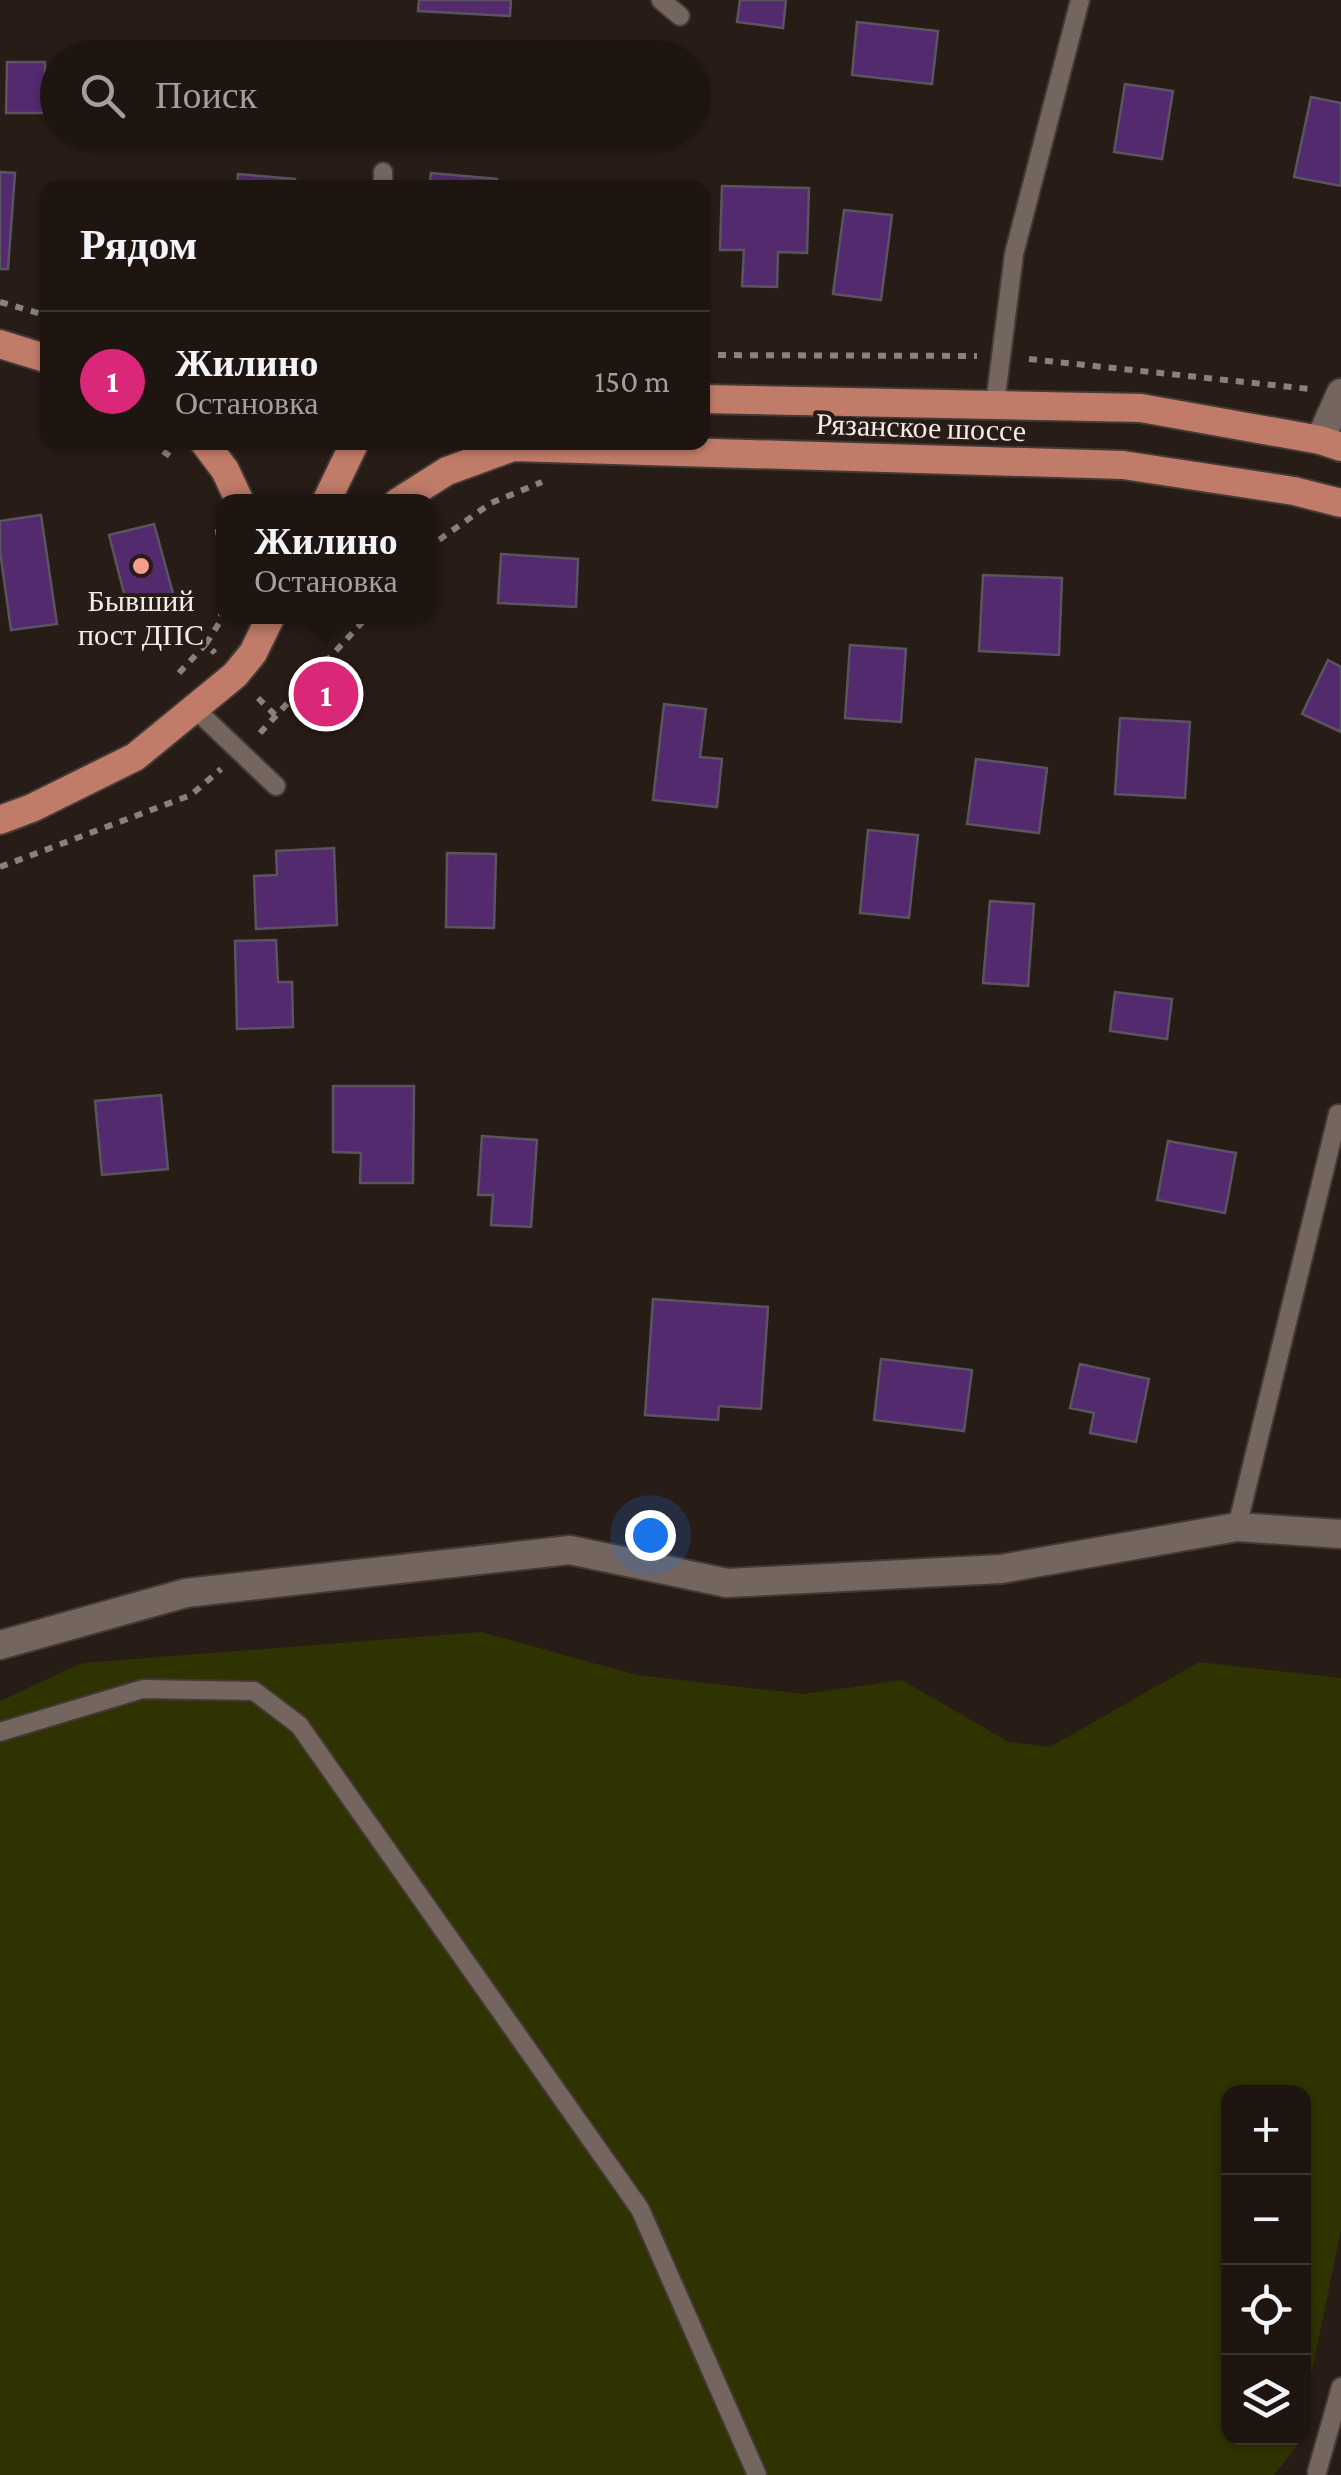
<!DOCTYPE html>
<html lang="ru">
<meta charset="utf-8">
<style>
:root{--surface:#1e1511;--page:#261e1a;--text:#f1f3f6;--muted:#a19f9f;--line:#3c3431;--accent:#db2777}
body{margin:0;font-family:"Crimson Pro",serif;background:var(--page);color:var(--text)}
.controls{position:absolute;right:30px;bottom:30px;display:grid;overflow:hidden;border-radius:20px;box-shadow:0 2px 8px #0004}
.controls button{width:90px;height:90px;display:grid;place-items:center;padding:0;border:0;border-bottom:2px solid var(--line);background:var(--surface);color:var(--text);font:50px sans-serif}
.you{position:absolute;left:650px;top:1535px;width:35px;height:35px;margin:-25px;border:8px solid #fff;border-radius:50%;background:#1a73e8;box-shadow:0 0 0 15px #1a73e833}
.badge{display:grid;place-items:center;width:65px;height:65px;border-radius:50%;background:var(--accent);color:#fff;font-size:32px;font-weight:700}
.pin{position:absolute;translate:-50% -50%;border:5px solid #fff;box-shadow:0 2px 10px #0006}
.popup{position:absolute;left:216px;top:494px;width:220px;height:130px;box-sizing:border-box;display:grid;place-content:center;border-radius:20px;background:var(--surface);filter:drop-shadow(0 2px 8px #0005);font-size:32px;white-space:nowrap;color:var(--muted)}
.popup b{font-size:38px;color:var(--text)}
.popup::after{content:'';position:absolute;left:50%;top:100%;margin-left:-20px;border:20px solid transparent;border-top-color:var(--surface)}
.list{margin:0;padding:0;list-style:none}
h2{display:flex;justify-content:space-between;align-items:center;height:130px;margin:0;padding:0 40px;font-size:42px}
h2 small{font-size:32px;font-weight:400;color:var(--muted)}
.list li{display:grid;grid-template-columns:65px 1fr auto;gap:30px;align-items:center;box-sizing:border-box;height:140px;padding:0 40px;border-top:2px solid var(--line)}
.list b{display:block;font-size:38px;white-space:nowrap}
.list p{margin:0;font-size:32px;white-space:nowrap;color:var(--muted)}
.list em{font-size:32px;font-style:normal;color:var(--muted)}
.icon{flex:none;width:55px;height:55px;fill:none;stroke:currentColor;stroke-width:2;stroke-linecap:round;stroke-linejoin:round}
.map{position:relative;flex:none;width:1341px;height:2475px;overflow:hidden}
.search{position:absolute;background:var(--surface);box-shadow:0 2px 8px #0004;left:40px;top:40px;width:670px;height:110px;display:flex;align-items:center;gap:25px;box-sizing:border-box;padding:0 35px;border-radius:55px;color:var(--muted);font-size:38px}
.panel{position:absolute;background:var(--surface);box-shadow:0 2px 8px #0004;left:40px;top:180px;width:670px;height:270px;border-radius:20px}
.map>svg:first-child{display:block}
.green{fill:#2f3201}
.building{fill:#522a6d;stroke:#5a5460;stroke-width:2.5}
.lines{fill:none;stroke-linecap:round;stroke-linejoin:round}
.service-casing{stroke:#433935;stroke-width:22}
.minor-casing{stroke:#433935;stroke-width:32}
.primary-casing{stroke:#433935;stroke-width:32}
.path{stroke:#8a807c;stroke-width:6;stroke-dasharray:8 8;stroke-linecap:butt}
.service{stroke:#74655f;stroke-width:18}
.minor{stroke:#74655f;stroke-width:28}
.primary{stroke:#c17c69;stroke-width:28}
.poi-dot{fill:#f49d8d;stroke:#281c17;stroke-width:4}
.labels{text-anchor:middle;dominant-baseline:central;stroke-width:8;stroke-linejoin:round;paint-order:stroke}
.street-label{font-size:30px;fill:#f4ece8;stroke:#281c17}
.poi-label{font-size:30px;fill:#f4ece8;stroke:#281c17}
</style>
<div class="map">
<svg width="1341" height="2475" viewBox="0 0 1341 2475">
<rect width="100%" height="100%" fill="#281c17"/>
<!-- green -->
<path class="green" d="M 481,1632 L 637,1675 L 803,1694 L 902,1680 L 1009,1742 L 1050,1747 L 1199,1662 L 1341,1678 L 1341,2230 L 1304,2410 L 1304,2092 L 1228,2092 L 1228,2438 L 1298,2438 L 1296,2447 L 1274,2475 L 0,2475 L 0,1701 L 82,1663 Z"/>
<!-- building -->
<path class="building" d="M 419,0 L 511,0 L 510,16 L 418,11 Z
M 740,0 L 786,0 L 783,28 L 737,22 Z
M 857,22 L 938,31 L 932,84 L 852,75 Z
M 7,62 L 45,62 L 45,113 L 6,113 Z
M 1125,84 L 1173,91 L 1162,159 L 1114,152 Z
M 1311,97 L 1341,103 L 1341,186 L 1294,177 Z
M 0,172 L 15,173 L 8,269 L 0,269 Z
M 431,173 L 497,179 L 496,188 L 429,188 Z
M 238,174 L 295,179 L 295,188 L 237,188 Z
M 722,186 L 809,188 L 807,253 L 778,252 L 777,287 L 742,286 L 744,250 L 720,250 Z
M 844,210 L 892,215 L 881,300 L 833,294 Z
M 41,515 L 57,624 L 11,630 L 0,551 L 0,521 Z
M 154,524 L 174,597 L 128,609 L 109,535 Z
M 501,554 L 578,559 L 576,607 L 498,603 Z
M 983,575 L 1062,578 L 1059,655 L 979,651 Z
M 850,645 L 906,649 L 901,722 L 845,718 Z
M 1328,660 L 1341,667 L 1341,732 L 1302,714 Z
M 664,704 L 706,709 L 700,757 L 722,759 L 717,807 L 653,800 Z
M 1120,718 L 1190,722 L 1185,798 L 1115,794 Z
M 976,759 L 1047,768 L 1039,833 L 967,824 Z
M 868,830 L 918,835 L 909,918 L 860,913 Z
M 334,848 L 337,925 L 256,929 L 254,876 L 277,875 L 276,851 Z
M 447,853 L 496,854 L 494,928 L 446,927 Z
M 990,901 L 1034,904 L 1028,986 L 983,983 Z
M 276,940 L 278,982 L 292,982 L 293,1027 L 237,1029 L 235,941 Z
M 1115,992 L 1172,999 L 1167,1039 L 1110,1031 Z
M 333,1086 L 414,1086 L 413,1183 L 360,1183 L 361,1153 L 333,1152 Z
M 161,1095 L 168,1169 L 102,1175 L 95,1101 Z
M 482,1136 L 537,1140 L 531,1227 L 491,1225 L 493,1195 L 478,1195 Z
M 1168,1141 L 1236,1153 L 1225,1213 L 1157,1200 Z
M 653,1299 L 768,1307 L 761,1409 L 719,1406 L 718,1420 L 645,1415 Z
M 881,1359 L 972,1370 L 964,1431 L 874,1420 Z
M 1080,1364 L 1149,1379 L 1136,1442 L 1090,1433 L 1094,1413 L 1070,1408 Z"/>
<g class="lines">
<!-- service casing -->
<g class="service-casing">
<path id="service" d="M 661,0 L 680,16
M 383,188 L 383,172
M 995,404 L 1014,254 L 1080,0
M 194,708 L 276,786
M 1237,1527 L 1338,1114
M 0,1732 L 143,1689 L 254,1691 L 299,1725 L 640,2209 L 757,2475
M 1317,2472 L 1341,2387"/>
</g>
<!-- minor casing -->
<g class="minor-casing">
<path id="minor" d="M 1320,440 L 1341,393
M 0,1645 L 186,1593 L 570,1550 L 727,1583 L 1001,1569 L 1237,1527 L 1341,1534"/>
</g>
<!-- primary casing -->
<g class="primary-casing">
<path id="primary" d="M 0,344 L 48,359
M 702,399 L 1141,408 L 1320,440 L 1341,447
M 204,442 L 225,470 L 240,502
M 496,442 L 513,447 L 1123,465 L 1294,491 L 1341,503
M 326,502 L 355,442
M 398,502 L 447,471 L 513,447
M 0,820 L 32,808 L 135,757 L 235,675 L 253,653 L 271,616"/>
</g>
<!-- path -->
<path class="path" d="M 0,302 L 48,316
M 702,355 L 977,356
M 1029,359 L 1310,389
M 150,442 L 174,459
M 428,551 L 436,542 L 491,503 L 542,482
M 206,644 L 221,620 L 223,558 L 217,526
M 179,673 L 206,644 L 215,653
M 258,698 L 276,716
M 260,733 L 368,616
M 0,867 L 191,795 L 221,769"/>
<!-- service -->
<use href="#service" class="service"/>
<!-- minor -->
<use href="#minor" class="minor"/>
<!-- primary -->
<use href="#primary" class="primary"/>
</g>
<!-- markers -->
<circle class="poi-dot" cx="141" cy="566" r="10"/>
<g class="labels">
<!-- street labels -->
<g class="street-label">
<text transform="translate(921 427) rotate(2)">Рязанское шоссе</text>
</g>
<!-- poi labels -->
<g class="poi-label">
<text x="141" y="600">Бывший<tspan x="141" dy="34">пост ДПС</tspan></text>
</g>
</g>
</svg>
<div class="controls">
<button>+</button>
<button>−</button>
<button><svg class="icon" aria-label="locate" viewBox="0 0 24 24"><circle cx="12" cy="12" r="6"/><path d="M12 2v4M12 18v4M2 12h4M18 12h4"/></svg></button>
<button><svg class="icon" aria-label="layers" viewBox="0 0 24 24"><path d="M12 4l9 5-9 5-9-5zM3 14l9 5 9-5"/></svg></button>
</div>
<div class="you"></div>
<div class="pin badge" style="left:326px;top:694px">1</div>
<div class="popup"><b>Жилино</b>Остановка</div>
<div class="search"><svg class="icon" aria-label="search" viewBox="0 0 24 24"><circle cx="10" cy="10" r="6"/><path d="M15 15l6 6"/></svg>Поиск</div>
<section class="panel">
<h2>Рядом<small></small></h2>
<ul class="list">
<li><span class="badge">1</span><div><b>Жилино</b><p>Остановка</p></div><em>150 m</em></li>
</ul>
</section>
</div>
